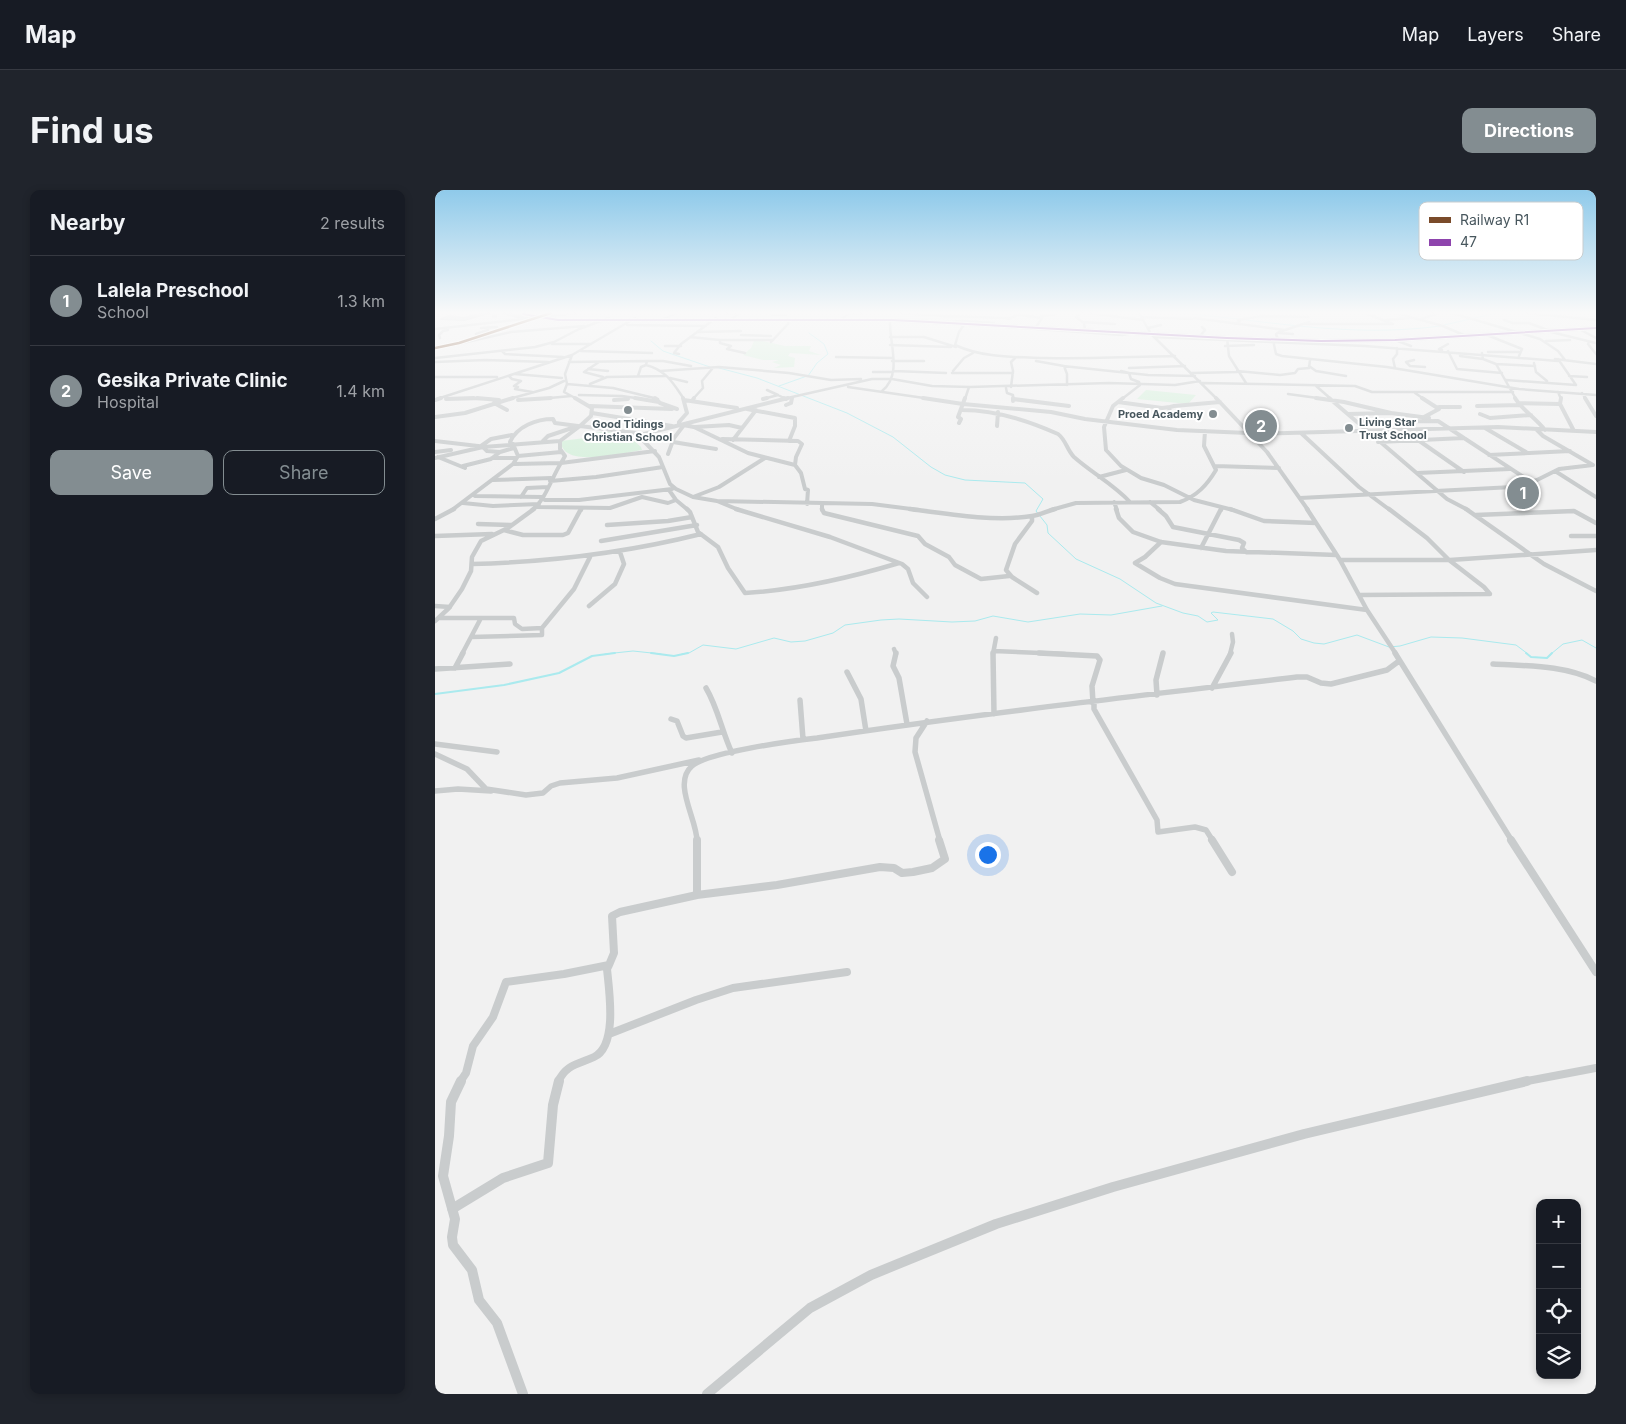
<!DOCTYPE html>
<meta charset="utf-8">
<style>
:root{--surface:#171b24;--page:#20242c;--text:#f1f3f6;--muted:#9ea1a6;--line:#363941;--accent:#838d91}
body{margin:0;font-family:Inter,sans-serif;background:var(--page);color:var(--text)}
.controls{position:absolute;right:15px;bottom:15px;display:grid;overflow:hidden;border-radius:10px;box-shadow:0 2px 8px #0003}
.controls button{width:45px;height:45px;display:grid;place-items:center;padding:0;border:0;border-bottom:1px solid var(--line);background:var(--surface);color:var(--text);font:25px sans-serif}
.you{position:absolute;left:552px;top:664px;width:18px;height:18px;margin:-12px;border:4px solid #fff;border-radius:50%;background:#1a73e8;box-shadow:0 0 0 8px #1a73e833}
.badge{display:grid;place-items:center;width:32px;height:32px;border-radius:50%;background:var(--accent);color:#fff;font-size:16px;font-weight:700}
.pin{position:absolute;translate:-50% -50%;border:2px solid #fff;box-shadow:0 1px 5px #0006}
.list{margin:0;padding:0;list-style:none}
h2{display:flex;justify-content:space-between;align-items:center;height:65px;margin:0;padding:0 20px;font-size:21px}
h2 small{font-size:16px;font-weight:400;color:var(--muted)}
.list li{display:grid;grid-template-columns:32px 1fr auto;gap:15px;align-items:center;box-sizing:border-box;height:90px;padding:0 20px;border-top:1px solid var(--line)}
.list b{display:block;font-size:19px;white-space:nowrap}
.list p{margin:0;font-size:16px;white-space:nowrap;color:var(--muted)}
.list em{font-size:16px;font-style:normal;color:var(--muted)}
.actions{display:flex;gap:10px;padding:15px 20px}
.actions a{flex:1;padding:11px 0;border:1px solid var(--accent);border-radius:10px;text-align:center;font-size:18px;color:var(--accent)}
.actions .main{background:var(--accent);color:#fff}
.icon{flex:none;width:28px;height:28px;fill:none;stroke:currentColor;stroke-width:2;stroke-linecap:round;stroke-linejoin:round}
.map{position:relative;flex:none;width:1161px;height:1204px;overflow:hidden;border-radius:10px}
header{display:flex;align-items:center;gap:30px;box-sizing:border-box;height:70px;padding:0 25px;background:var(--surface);border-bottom:1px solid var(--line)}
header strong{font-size:24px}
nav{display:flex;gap:28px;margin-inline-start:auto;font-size:18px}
.intro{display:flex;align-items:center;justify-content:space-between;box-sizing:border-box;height:120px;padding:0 30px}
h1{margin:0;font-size:35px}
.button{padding:12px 22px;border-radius:10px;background:var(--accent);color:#fff;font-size:18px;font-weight:700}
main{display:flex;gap:30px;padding:0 30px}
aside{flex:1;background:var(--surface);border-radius:10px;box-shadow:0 2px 8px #0003}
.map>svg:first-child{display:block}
.green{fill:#d6f0dc}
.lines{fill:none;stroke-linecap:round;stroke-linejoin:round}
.stream-far1{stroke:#aaeaee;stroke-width:1}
.stream{stroke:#aaeaee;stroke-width:2}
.trunk-tunnel{stroke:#c7cacc;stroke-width:5;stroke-dasharray:5 2.5;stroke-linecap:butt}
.trunk-casing{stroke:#b6bcc1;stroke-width:2}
.minor-far5{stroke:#c9cccd;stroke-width:2.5}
.minor-far4{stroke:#c9cccd;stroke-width:4}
.minor-far3{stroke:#c9cccd;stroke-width:4.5}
.minor-far2{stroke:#c9cccd;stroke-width:5.5}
.minor-far1{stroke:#c9cccd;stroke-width:8}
.minor{stroke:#c9cccd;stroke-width:10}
.primary{fill:#c6cbcd;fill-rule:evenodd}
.trunk{fill:#c0c6c9;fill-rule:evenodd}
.bus-1-casing{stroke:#fff;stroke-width:4}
.bus-1{stroke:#8e44ad;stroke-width:2}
.rail-1-casing{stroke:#fff;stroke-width:4.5}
.rail-1{stroke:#7a4b2a;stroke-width:2.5}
.poi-dot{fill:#838d91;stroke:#fff;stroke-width:2}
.labels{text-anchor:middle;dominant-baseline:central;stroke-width:4;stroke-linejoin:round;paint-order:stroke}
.far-poi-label{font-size:11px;font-weight:bold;fill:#48575e;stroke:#fff;text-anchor:end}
.key{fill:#fff;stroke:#c8cdcf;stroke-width:1}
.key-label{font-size:14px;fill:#48575e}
</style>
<header>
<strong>Map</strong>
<nav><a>Map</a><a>Layers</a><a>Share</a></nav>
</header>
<div class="intro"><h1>Find us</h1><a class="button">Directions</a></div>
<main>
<aside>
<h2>Nearby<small>2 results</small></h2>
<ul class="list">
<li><span class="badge">1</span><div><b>Lalela Preschool</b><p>School</p></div><em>1.3 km</em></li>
<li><span class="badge">2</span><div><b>Gesika Private Clinic</b><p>Hospital</p></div><em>1.4 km</em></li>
</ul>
<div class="actions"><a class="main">Save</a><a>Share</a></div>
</aside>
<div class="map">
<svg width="1161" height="1204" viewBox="0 0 1161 1204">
<rect width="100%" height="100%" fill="#f1f1f1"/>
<!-- green -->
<path class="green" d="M 319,151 L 328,151 L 350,156 L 376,156 L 374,161 L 386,165 L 355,163 L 353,166 L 360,168 L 359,177 L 339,178 L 346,175 L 337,172 L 344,170 L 328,170 L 308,165 L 316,158 Z
M 711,200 L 761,205 L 753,214 L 702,209 Z
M 171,241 L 197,249 L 206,257 L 207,260 C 189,263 126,279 126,251 L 150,248 L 149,245 Z"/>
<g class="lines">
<!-- stream-far1 -->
<path class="stream-far1" d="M 746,123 L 804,129
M 811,130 C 876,138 940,145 1005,136
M 1009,135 L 1062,123
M 216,151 L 228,161 L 275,177
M 284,178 L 322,188 L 412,223 L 458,247 L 496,277 L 510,285 L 530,290 L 590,293 L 608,309 L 601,321 L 612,335 L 613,343 L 641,369 L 685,389 L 721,413 L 748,423 L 763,426 L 772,432 L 783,430 L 776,423 L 778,422 L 838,429 L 858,441 L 866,449 L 879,453 L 889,454 L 922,445 L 954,457 L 965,456 L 996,447 L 1027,448 L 1081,455 L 1093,464
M 373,186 L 382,173 L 393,164 L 389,154 L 374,143
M 344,196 L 372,186
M 170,464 L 198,461 L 226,464
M 247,464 L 254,463 L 268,455 L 301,459 L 339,448 L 356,452 L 370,451 L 398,443 L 410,435 L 446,430 L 464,429 L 517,432 L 540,431 L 558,426 L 593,432 L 645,424 L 676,425 L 727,416
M 1116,464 L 1128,454 L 1147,450 L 1161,458"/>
<!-- stream -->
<path class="stream" d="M 216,463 L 239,466 L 253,463
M 1091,463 L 1096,467 L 1112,468 L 1117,463
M 0,504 L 69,495 L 124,483 L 157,466 L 180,463"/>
<!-- trunk-tunnel -->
<path class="trunk-tunnel" d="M 57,125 L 62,125"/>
<!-- trunk casing -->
<g class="trunk-casing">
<path id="trunk" d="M 48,123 L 54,123 L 29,130 L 6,129 L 14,126 L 29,128 Z
M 68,123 L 74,123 L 95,129 L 93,130 Z
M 86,123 L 123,129 L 458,129 L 792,147 L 886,150 L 960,149 L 1161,137 L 1161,139 L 960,151 L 886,152 L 792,149 L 458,131 L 123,131 L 88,125 Z"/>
</g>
<!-- minor-far5 -->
<path class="minor-far5" d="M 289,123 L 304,124 L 298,128
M 336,123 L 337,125 L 351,125
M 466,123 L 508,126
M 647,123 L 641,127 L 649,133 L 650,140
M 653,123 L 708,130
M 704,123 L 716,144 L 782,209
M 961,123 L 1008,136 L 1031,146
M 1017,123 L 1105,149 L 1123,161 L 1130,170
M 1092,123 L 1161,130
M 585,125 L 607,128
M 507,126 L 576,128
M 707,127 L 757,129
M 759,128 L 850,140
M 407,129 L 413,124 L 429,123
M 573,129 L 588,123
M 986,129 L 1001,124 L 996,123
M 951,130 L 974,128
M 1069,130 L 1078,133 L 1094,133 L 1115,141
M 528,131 L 559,133
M 507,132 L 527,131
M 648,132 L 680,134
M 530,133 L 524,142 L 520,155 C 548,168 580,167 610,168 C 653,169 697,167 740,166
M 800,134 L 805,131 L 803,130 L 827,126 L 873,127
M 871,134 L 958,134 L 930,123
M 192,135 L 271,136
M 573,137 L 687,145 L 698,143
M 601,137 L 607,128 L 606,126 L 619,125
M 46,138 L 62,137
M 713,138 L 726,135
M 0,139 L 142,123
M 1144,139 L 1161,148
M 1112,141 L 1161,153
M 263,142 L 306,141
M 844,143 L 858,144
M 41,144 L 53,140
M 306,145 L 336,146
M 1052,145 L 1087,159 L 1084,166
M 765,146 L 770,140 L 767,137
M 255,147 L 285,150 L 285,153 L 296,156 L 292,159 L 310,163
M 455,147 L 489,147 L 521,157
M 719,147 L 930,156 L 1123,171
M 5,148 L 4,145 L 8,141 L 13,140
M 792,148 L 794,166 L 811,193
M 285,150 L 338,150
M 838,150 L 841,164 L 847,166 L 952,177 L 1084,199 L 1161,205
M 843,150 L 841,144 L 844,142 L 874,132
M 960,150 L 976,156
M 1111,151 L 1135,150
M 336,152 L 353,134 L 354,130 L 360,129
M 1154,152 L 1153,154 L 1161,164
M 117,154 L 156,154
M 455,155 L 516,157
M 14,156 L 76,142 L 149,136
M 230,156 L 246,156
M 790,156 L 819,155
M 1007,160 L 1004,159 L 1013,154
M 67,161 L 70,164 L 128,167
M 146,161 L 217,163
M 1013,161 L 1022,179 L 1067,183
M 1053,162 L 1084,162
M 1047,163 L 1048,169 L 1061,174 L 1081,209
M 244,164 L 239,163 L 246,154 L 281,128
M 137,165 L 130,184 L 132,194 L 129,202 L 142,209
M 1025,166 L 1048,169
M 401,167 L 458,168
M 0,168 L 100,157 L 119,152 L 144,139 L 174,128
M 1120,169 L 1161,174
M 1123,169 L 1141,195
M 979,170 L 971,172 L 975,176 L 990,177
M 212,171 L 228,171 L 256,176
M 457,171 L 489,171
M 601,171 L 629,176 L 632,184 L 632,195
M 0,172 L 50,170 L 113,172
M 134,172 L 212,171 L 211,175 C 231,180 238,193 249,209
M 164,172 L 149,182 L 168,187
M 1099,173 L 1101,182 L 1112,191
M 1061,174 L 1100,176
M 628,176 L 713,185 L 760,186
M 874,176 L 881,181 L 911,186
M 694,178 L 750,176
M 960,178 L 958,169 L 962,164 L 962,158
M 153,179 L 173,181
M 225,181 L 284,177 L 354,183 L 396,190 L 426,189
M 459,181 L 511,183
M 518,181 L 529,168 L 538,163
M 686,181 L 694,183 L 696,189 L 704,192 L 705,195 L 687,209
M 802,181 L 845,185 L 860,183 L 863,179 L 874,178 L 875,170
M 438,182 L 458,182
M 517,183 L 578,183
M 757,183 L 802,182
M 80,184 L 127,188
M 74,186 L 77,189 L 86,191 L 79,196 L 83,197 L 80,199 L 97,202
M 203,186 L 206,177 L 211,175
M 1134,186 L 1152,187
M 0,187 L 62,187
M 235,188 L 252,192
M 1071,190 L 1141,195
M 767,193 L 920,196 L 937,202 L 1078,202
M 132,194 L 178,198 L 223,209
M 155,194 L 172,187 L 231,186
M 880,195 L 896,209
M 413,197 L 496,209
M 576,197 L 578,181 L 576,172 L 580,168
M 571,198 L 572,203 L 578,205 L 578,209
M 332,200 L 343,205
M 447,201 C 468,185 454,153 455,130
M 1123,202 L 1126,209
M 980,203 L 989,209
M 1147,203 L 1151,209
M 853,204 L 890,209
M 144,205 L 187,206 L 207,209
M 2,209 L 137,165 L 200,128
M 11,209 L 56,209
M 74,209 L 114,198 L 129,191
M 104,209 L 136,206
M 189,209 L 193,209
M 258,209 L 268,198 L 267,191 L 277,179 L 275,178
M 328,209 L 343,205 L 351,209
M 348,209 L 437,189 L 457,189 L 497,196 L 535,197 L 674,193 L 740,195 L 765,191
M 530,209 L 534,197
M 578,209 L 580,209"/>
<!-- minor-far4 -->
<path class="minor-far4" d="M 42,208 L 64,210
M 140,208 L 157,218 L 156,226 L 145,236 L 209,244 L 353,208
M 200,208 L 224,212
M 220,208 L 225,213 L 242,219
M 349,208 L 351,209
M 488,208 L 528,214 L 616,222 L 650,229 L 742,240 L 813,243
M 578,208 L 578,211
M 688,208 L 678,216 L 669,237 L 671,260 L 686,276 L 706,288 L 729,295 L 759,310 L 798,320
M 781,208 L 832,262 L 873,320
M 881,208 L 909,212 L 956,223
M 894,208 L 1012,309 L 1033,320
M 987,208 L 1004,219 L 989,227
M 1080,208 C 1087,220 1101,228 1110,240
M 1126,208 L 1125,214 L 1139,241
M 1150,208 L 1161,226
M 11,209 L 39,208
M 328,209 L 332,208
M 578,209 L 634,216
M 0,210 L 6,208
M 83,210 L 116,208
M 179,210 L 193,209
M 249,210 L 302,218
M 257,211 L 259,208
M 683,212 L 727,218 L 735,217
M 59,213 L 72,220
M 1083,213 L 1125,214
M 351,215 L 356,213 L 357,208
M 155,216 L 237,219
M 1042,216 L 1085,215
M 1004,217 L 1025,217
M 312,219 L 360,228 L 360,236 L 354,251
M 527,220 C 561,220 592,230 623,244 C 631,250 632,260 639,267 C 657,283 678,294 695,312
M 734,222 L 735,217 L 739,216 L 785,212
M 157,223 L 237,236
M 913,224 L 956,223 L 994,228
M 1045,224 L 1055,228 L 1096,225
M 0,227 L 30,223 L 78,208
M 922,232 L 1003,231 L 1096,292
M 524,233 L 526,229 L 523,227 L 530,208
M 244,235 L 244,232 L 252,223 L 248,208
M 248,235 L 259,237 L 313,263 L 360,275 L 366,283 L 370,299 L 373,300 L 372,314
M 145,236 L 125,251 L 125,259 L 130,266 L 126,273 L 220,261
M 562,236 L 563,222
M 260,237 L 294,235 L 307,238
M 1050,238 L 1091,262
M 1101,239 L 1108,246 L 1158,275
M 866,243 L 924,297 L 955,320
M 815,244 L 1063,237 L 1161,242
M 203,245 L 224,267 L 235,294 L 241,299 L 258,307 L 282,311 L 304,320
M 287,249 L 363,251 L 367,254 L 361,267 L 360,275
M 298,250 L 321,220
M 983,250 L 1029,282
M 0,251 L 43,256 L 48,257 L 52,261 L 65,262
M 108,251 L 113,246 L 140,237
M 238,252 L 281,259
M 943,252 L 1029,248
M 77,254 L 75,252 C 82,236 102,229 118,229 L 120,233 L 143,236
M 46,256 L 56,249 L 77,245
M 0,262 L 16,260
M 233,264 L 239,248 L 249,235
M 1054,265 L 1135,261
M 83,266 L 126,262
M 3,267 L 30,278
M 0,268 L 48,257 L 125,251
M 57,268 L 81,268
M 79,274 L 126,273
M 28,276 L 56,269 L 65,262 L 79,258
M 780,276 L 844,278
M 1120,281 L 1161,307
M 982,283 L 1075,279
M 664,287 L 691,280
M 58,290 L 116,288
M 115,291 L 161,287 L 228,277
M 234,300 L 241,310 L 253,320
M 40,306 L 107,307
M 86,307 L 92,298 L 113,297
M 258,307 L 284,297 L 330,268
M 106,308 L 110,310 L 144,310 L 237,299
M 865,308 L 1078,297 L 1102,290 L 1124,279 L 1158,275
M 282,311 L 437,314 L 484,320
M 679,312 L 682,320
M 715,312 L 725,320
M 28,313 L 58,316 L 104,314
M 387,314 L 387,320
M 102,317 L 175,318 L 207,307 L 233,313 L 241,310
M 17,320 L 78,274 L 83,266 L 78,254
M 97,320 C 110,311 117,287 126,273
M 146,320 L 147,318
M 616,320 L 641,313 L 745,312 C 762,306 772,295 781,280 L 769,256 L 770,241
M 786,320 L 787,318"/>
<!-- minor-far3 -->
<path class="minor-far3" d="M 252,319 L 255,322 L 263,342 L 283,357 L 293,378 L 310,403 C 362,400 414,388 464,373
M 301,319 L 395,347 L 467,374 L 473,379 L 478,393 L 492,407
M 387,319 L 389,323 L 483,346 L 490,354 L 514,367 L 520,375 L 546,389 L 574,386
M 475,319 C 512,324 561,332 597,326 C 605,325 612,321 620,319
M 681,319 L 684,328 L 698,342 L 726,352 L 791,361 L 901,365
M 723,319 L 731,326 L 738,337 L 804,350 L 809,353 L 807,358 L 811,362
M 795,319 L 829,331 L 881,333
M 872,319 L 905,370 L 932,420 L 961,464
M 1031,319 L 1109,374 L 1161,401
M 1041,325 L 1139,321 L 1161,333
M 597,326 L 597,331 L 580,354 L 571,380 L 577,387 L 602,403
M 0,329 L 19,319
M 43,334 L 76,335
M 172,335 L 233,331 L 257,327
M 69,340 L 88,345 L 128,345 L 133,343 L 146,319
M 0,346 L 57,344
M 1136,346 L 1161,346
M 166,351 L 262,335
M 726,352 L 710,367 L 700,373 L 725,388 L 740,394 L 932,420
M 766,358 L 786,319
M 905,370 L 1015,370 L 1161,360
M 37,374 C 115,372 190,363 266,344
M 924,405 L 1055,404 L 1049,397 L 1014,370 L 992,348 L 954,319
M 0,416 L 15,417
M 154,416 L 180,394 L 189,374 L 185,362
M 4,428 L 79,428 L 80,434 L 87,439 L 107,438
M 0,431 L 14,418 L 27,399 L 36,381 L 37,367 L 46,351 L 73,338 L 99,319
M 36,447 L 107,445 L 107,438 L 139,399 L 155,367
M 459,459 L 461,464
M 559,461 L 630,464
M 27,464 L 46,428
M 558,464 L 561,448
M 795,464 L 798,452 L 797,444"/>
<!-- minor-far2 -->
<path class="minor-far2" d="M 461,463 L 458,476 L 464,488 L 472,534
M 558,463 L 559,524
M 604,463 L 662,466 L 665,470 L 657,496 L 658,513
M 960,463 L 1077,651
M 1058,474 C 1092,476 1130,475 1161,491
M 20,478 L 28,463
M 0,479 L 75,474
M 412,482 L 426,509 L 431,541
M 271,498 C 283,518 287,542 297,563
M 777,498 L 796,463
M 722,505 L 721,490 L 728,463
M 365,510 L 368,549
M 659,512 L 659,519 L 722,630 L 723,642 L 760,637 L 771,640 L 778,651
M 236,529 L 242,531 L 248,546 L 251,548 L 287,542
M 492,531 L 481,548 L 480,562 L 505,651
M 0,554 L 62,562
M 0,564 L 32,579 L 51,599 L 91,605 L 108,603 L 116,596 L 125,593 L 182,588 L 264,570
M 0,601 L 23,599 L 56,601
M 262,651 C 262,629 237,593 257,576 C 273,562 357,551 382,548 C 541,524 702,506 862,487 L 872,487 L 886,493 L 896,494 L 952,480 L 964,471"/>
<!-- minor-far1 -->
<path class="minor-far1" d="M 262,650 L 262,705
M 777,650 L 797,682
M 1076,650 L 1161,782
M 174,844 L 261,810 L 298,798 L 412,782
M 25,892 L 31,883 L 38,856 L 58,827 L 71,792 L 129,784 L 174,775 L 179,763 L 177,726 L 185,722 L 262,705 L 342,695 L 445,677 L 459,678 L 467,683 L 478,682 L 497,678 L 510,669 L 504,650
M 123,892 C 131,874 144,874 159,867 C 183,856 174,800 172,779 L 174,775
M 1087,892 L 1161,878"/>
<!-- minor -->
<path class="minor" d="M 26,891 L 16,912 L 14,946 L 8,986 L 20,1029 L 17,1047 L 18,1055 L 37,1080 L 44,1110 L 62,1133 L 88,1204
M 17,1019 L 68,988 L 113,973 L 118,915 L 124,891
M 272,1204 L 375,1118 L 436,1085 L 561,1034 L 678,997 L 869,944 L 1092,891"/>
<!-- primary -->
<path class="primary" d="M 240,123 L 245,123 L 228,130 L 225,129 Z"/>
<!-- trunk -->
<use href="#trunk" class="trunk"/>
<!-- bus-1 casing -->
<g class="bus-1-casing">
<path id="bus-1" d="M 90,123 L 88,124 L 123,130 L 458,130 L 792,148 L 886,151 L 960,150 L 1161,138"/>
</g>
<!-- bus-1 -->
<use href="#bus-1" class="bus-1"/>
<!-- rail-1 casing -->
<g class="rail-1-casing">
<path id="rail-1" d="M 0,158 L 24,153 L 116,123"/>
</g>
<!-- rail-1 -->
<use href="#rail-1" class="rail-1"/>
</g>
<!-- sky -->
<linearGradient id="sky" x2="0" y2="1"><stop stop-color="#8fcaea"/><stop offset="0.42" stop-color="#f9f9f9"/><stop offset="1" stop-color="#f9f9f9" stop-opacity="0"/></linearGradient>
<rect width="1161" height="291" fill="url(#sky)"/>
<!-- markers -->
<g class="poi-dot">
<circle cx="193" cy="220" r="5"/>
<circle cx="778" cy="224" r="5"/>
<circle cx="914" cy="238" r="5"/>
</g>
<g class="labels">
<!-- far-poi labels -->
<g class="far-poi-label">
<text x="768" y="224">Proed Academy</text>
<text x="924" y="232" text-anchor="start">Living Star<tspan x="924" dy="13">Trust School</tspan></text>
<text x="193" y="234" text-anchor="middle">Good Tidings<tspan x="193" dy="13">Christian School</tspan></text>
</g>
</g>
<!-- legend -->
<rect x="984" y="12" width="164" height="58" rx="8" class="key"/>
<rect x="994" y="27" width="22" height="6" fill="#7a4b2a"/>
<rect x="994" y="49" width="22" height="7" fill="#8e44ad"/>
<g class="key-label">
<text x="1025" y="35">Railway R1</text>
<text x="1025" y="57">47</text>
</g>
</svg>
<div class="controls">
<button>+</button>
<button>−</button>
<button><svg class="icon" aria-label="locate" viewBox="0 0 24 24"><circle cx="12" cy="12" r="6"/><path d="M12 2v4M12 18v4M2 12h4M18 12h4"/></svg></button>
<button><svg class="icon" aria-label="layers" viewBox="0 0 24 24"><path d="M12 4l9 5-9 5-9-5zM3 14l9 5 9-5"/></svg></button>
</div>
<div class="you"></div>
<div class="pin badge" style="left:1088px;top:303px">1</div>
<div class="pin badge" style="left:826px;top:236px">2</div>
</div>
</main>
